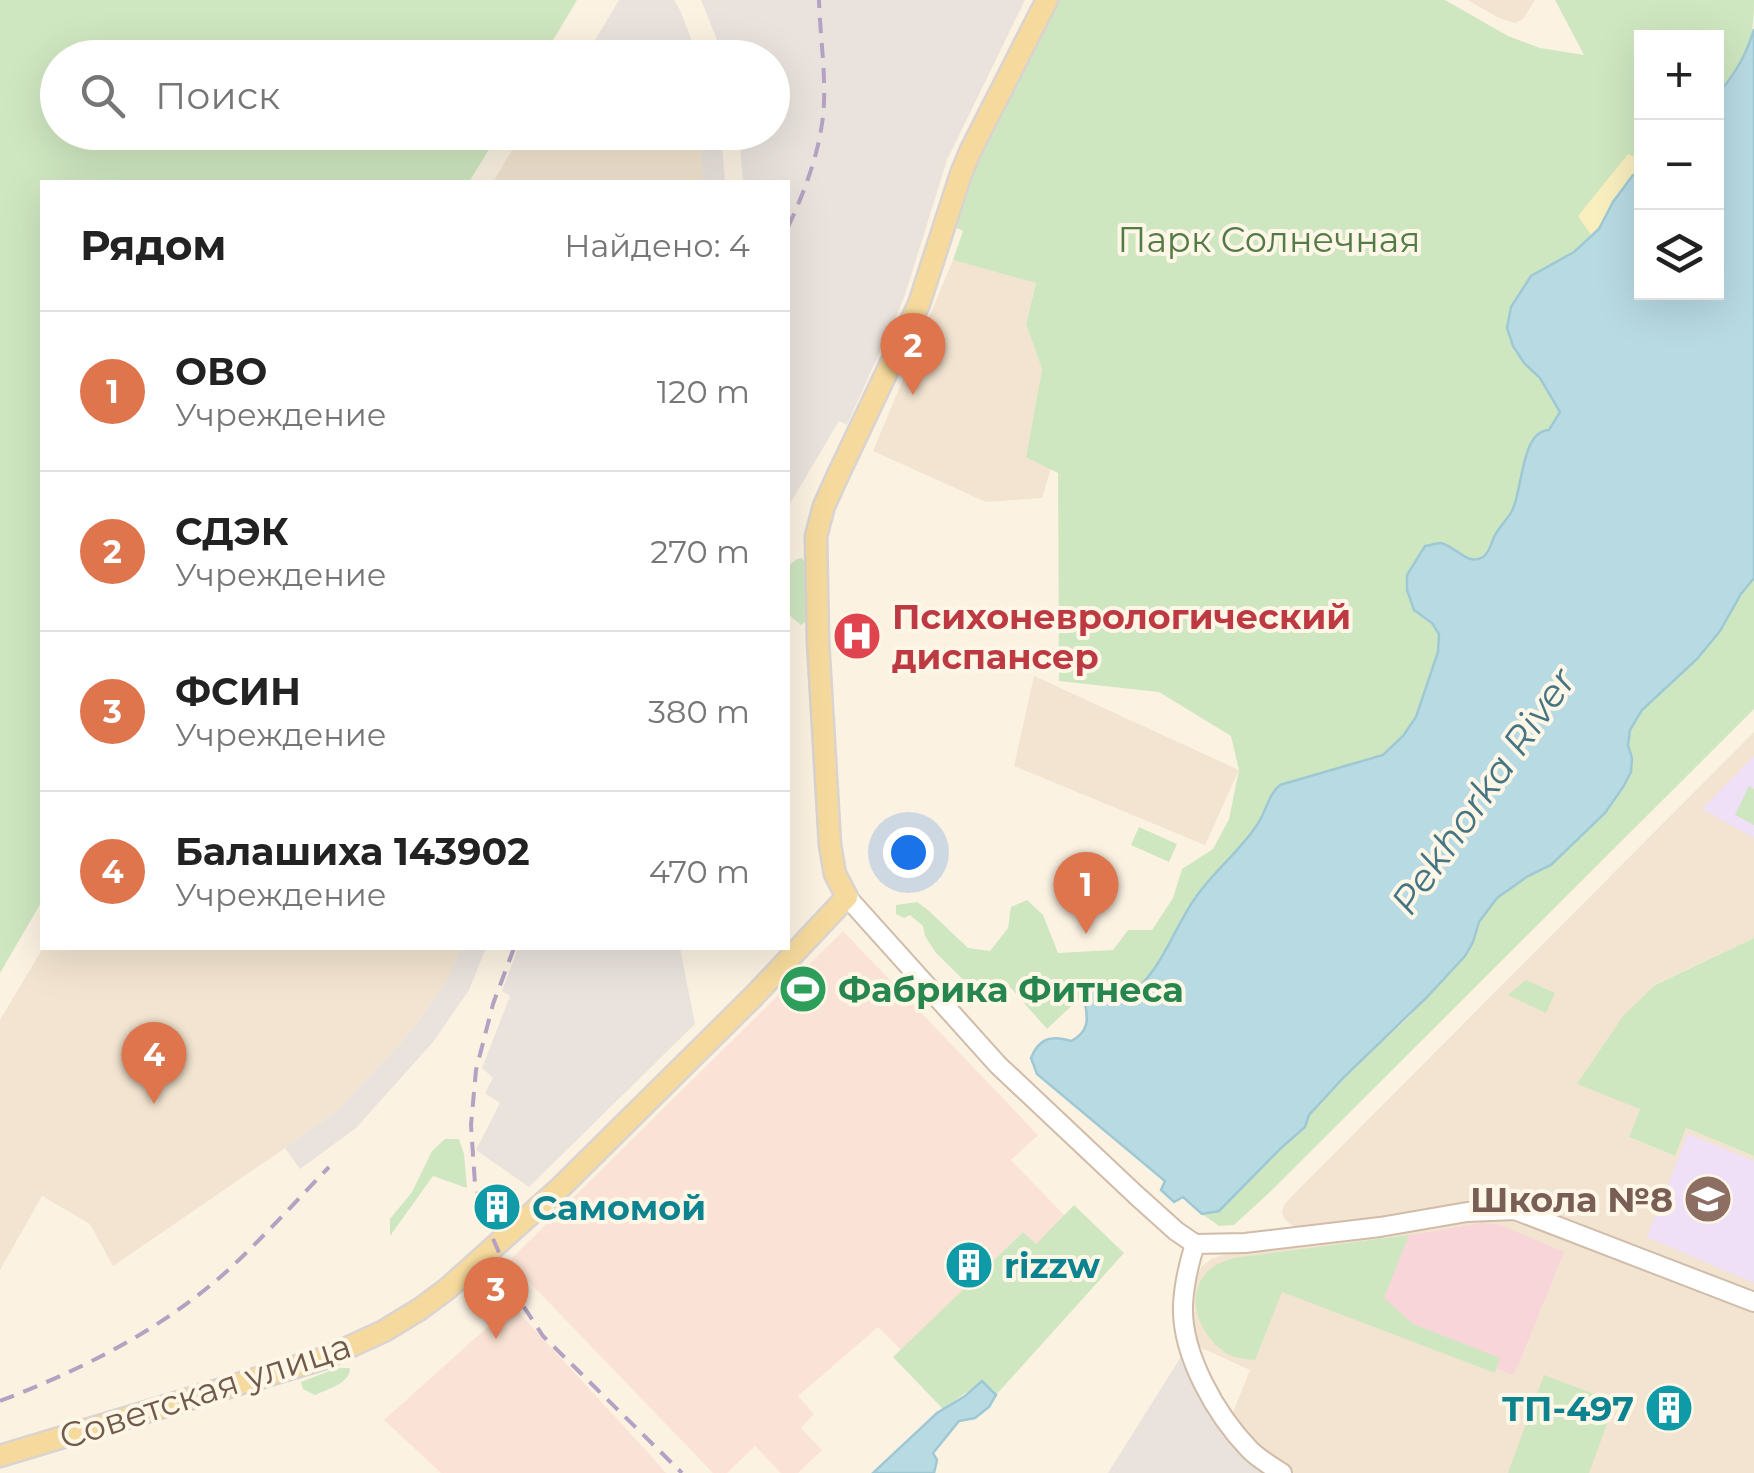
<!DOCTYPE html>
<html lang="ru">
<meta charset="utf-8">
<style>
:root{--surface:#fff;--page:#f2f2f2;--text:#222;--muted:#767676;--line:#e0e0e0;--accent:#df754d}
body{margin:0;font-family:Montserrat,sans-serif;background:var(--page);color:var(--text)}
.controls{position:absolute;right:30px;top:30px;display:grid;overflow:hidden;border-radius:0px;box-shadow:0 10px 40px #0002}
.controls button{width:90px;height:90px;display:grid;place-items:center;padding:0;border:0;border-bottom:2px solid var(--line);background:var(--surface);color:var(--text);font:50px sans-serif}
.you{position:absolute;left:908px;top:852px;width:35px;height:35px;margin:-25px;border:8px solid #fff;border-radius:50%;background:#1a73e8;box-shadow:0 0 0 15px #1a73e833}
.badge{display:grid;place-items:center;width:65px;height:65px;border-radius:50%;background:var(--accent);color:#fff;font-size:32px;font-weight:700}
.pin{position:absolute;translate:-50% -82px;filter:drop-shadow(0 2px 5px #0008)}
.pin::after{content:'';position:absolute;top:52px;width:35px;height:30px;background:inherit;clip-path:polygon(0 0,100% 0,50% 100%)}
.list{margin:0;padding:0;list-style:none}
h2{display:flex;justify-content:space-between;align-items:center;height:130px;margin:0;padding:0 40px;font-size:42px}
h2 small{font-size:32px;font-weight:400;color:var(--muted)}
.list li{display:grid;grid-template-columns:65px 1fr auto;gap:30px;align-items:center;box-sizing:border-box;height:160px;padding:0 40px;border-top:2px solid var(--line)}
.list b{display:block;font-size:38px;white-space:nowrap}
.list p{margin:0;font-size:32px;white-space:nowrap;color:var(--muted)}
.list em{font-size:32px;font-style:normal;color:var(--muted)}
.icon{flex:none;width:55px;height:55px;fill:none;stroke:currentColor;stroke-width:2;stroke-linecap:round;stroke-linejoin:round}
.map{position:relative;flex:none;width:1754px;height:1473px;overflow:hidden}
.search{position:absolute;background:var(--surface);box-shadow:0 10px 40px #0002;left:40px;top:40px;width:750px;height:110px;display:flex;align-items:center;gap:25px;box-sizing:border-box;padding:0 35px;border-radius:55px;color:var(--muted);font-size:38px}
.panel{position:absolute;background:var(--surface);box-shadow:0 10px 40px #0002;left:40px;top:180px;width:750px;height:770px;border-radius:0px}
.map>svg:first-child{display:block}
.residential{fill:#f2e4d0}
.commercial{fill:#fae3d6}
.industrial{fill:#eae3dd}
.education{fill:#efdff7}
.medical{fill:#f8d5d8}
.green{fill:#cfe7c1}
.sand{fill:#f9eebe}
.water{fill:#b8dae3;stroke:#9ec9d4;stroke-width:2.5}
.lines{fill:none;stroke-linecap:round;stroke-linejoin:round}
.secondary-casing{stroke:#d0bca9;stroke-width:22}
.primary-casing{stroke:#dad4d0;stroke-width:25}
.secondary{stroke:#fff;stroke-width:18}
.primary{stroke:#f6da9d;stroke-width:20}
.rail{stroke:#b5a2c3;stroke-width:4;stroke-dasharray:15 10;stroke-linecap:butt}
.labels{text-anchor:middle;dominant-baseline:central;stroke-width:8;stroke-linejoin:round;paint-order:stroke}
.park-label{font-size:35px;fill:#537b45;stroke:#fef6e7}
.health-label{font-size:35px;font-weight:bold;fill:#be3a42;stroke:#fef6e7;text-anchor:start}
.leisure-label{font-size:35px;font-weight:bold;fill:#27864d;stroke:#fef6e7;text-anchor:start}
.education-label{font-size:35px;font-weight:bold;fill:#785e54;stroke:#fef6e7;text-anchor:end}
.culture-label{font-size:35px;font-weight:bold;fill:#0d838f;stroke:#fef6e7;text-anchor:start}
.street-label{font-size:35px;fill:#705a4a;stroke:#fef6e7}
.water-label{font-size:38px;font-style:italic;fill:#457583;stroke:#fef6e7}
</style>
<div class="map">
<svg width="1754" height="1473" viewBox="0 0 1754 1473">
<rect width="100%" height="100%" fill="#fbf2e2"/>
<!-- residential -->
<path class="residential" d="M 1468,0 L 1535,0 L 1523,19 L 1515,23 L 1499,18 Z
M 522,133 L 675,133 L 701,148 L 703,182 L 493,182 Z
M 953,260 L 1036,282 L 1026,324 L 1042,369 L 1026,456 L 1053,462 L 1042,498 L 986,502 L 873,451 Z
M 1034,676 L 1239,770 L 1205,845 L 1014,766 Z
M 1754,732 L 1754,938 L 1654,985 L 1640,1109 L 1629,1137 L 1674,1156 L 1686,1128 L 1754,1156 L 1754,1295 L 1519,1202 L 1501,1201 L 1378,1221 L 1306,1229 L 1293,1226 L 1285,1220 L 1282,1213 L 1284,1205 L 1295,1193 Z
M 43,948 L 461,948 L 449,977 L 413,1029 L 339,1109 L 285,1148 L 113,1266 L 90,1224 L 42,1196 L 0,1270 L 0,1020 Z
M 1491,1215 L 1511,1215 L 1754,1307 L 1754,1473 L 1294,1473 L 1257,1448 L 1231,1417 L 1250,1370 L 1193,1344 L 1189,1308 L 1192,1285 L 1202,1266 L 1212,1259 L 1229,1253 Z"/>
<!-- commercial -->
<path class="commercial" d="M 843,931 L 1038,1135 L 1011,1160 L 1065,1216 L 1036,1245 L 1023,1232 L 901,1350 L 878,1327 L 798,1396 L 814,1414 L 801,1428 L 822,1450 L 798,1473 L 781,1473 L 755,1446 L 727,1473 L 713,1473 L 509,1261 Z
M 512,1305 L 653,1458 L 666,1473 L 441,1473 L 384,1420 Z"/>
<!-- industrial -->
<path class="industrial" d="M 619,0 L 674,0 L 680,10 L 698,57 L 585,57 Z
M 701,0 L 1025,0 L 947,160 L 904,298 L 847,425 L 839,421 L 788,507 L 788,182 L 743,182 L 739,133 L 772,132 L 772,58 L 724,57 Z
M 675,133 L 721,133 L 725,182 L 703,182 L 701,148 Z
M 461,948 L 486,948 L 469,990 L 433,1042 L 356,1128 L 300,1169 L 285,1148 L 339,1109 L 413,1029 L 449,977 Z
M 518,948 L 680,948 L 695,1024 L 529,1187 L 476,1150 L 500,1103 L 485,1093 L 493,1078 L 482,1068 L 510,996 L 502,991 Z
M 1182,1355 L 1216,1421 L 1245,1458 L 1268,1473 L 1108,1473 Z"/>
<!-- education -->
<path class="education" d="M 1754,756 L 1754,838 L 1702,809 Z
M 1688,1134 L 1754,1161 L 1754,1283 L 1647,1237 Z"/>
<!-- medical -->
<path class="medical" d="M 1482,1223 L 1497,1224 L 1564,1252 L 1514,1375 L 1364,1318 L 1398,1237 Z"/>
<!-- green -->
<path class="green" d="M 0,0 L 577,0 L 543,57 L 58,58 L 58,132 L 499,133 L 469,182 L 42,182 L 42,901 L 0,973 Z
M 1059,0 L 1445,0 L 1508,36 L 1540,48 L 1584,55 L 1555,0 L 1754,0 C 1754,45 1746,61 1717,95 L 1716,38 L 1642,38 L 1641,173 C 1618,180 1612,212 1598,230 C 1580,251 1554,262 1531,276 L 1524,363 L 1540,377 L 1560,412 L 1549,430 C 1522,431 1523,490 1512,511 C 1508,518 1501,524 1497,531 C 1482,556 1485,570 1454,548 L 1414,609 L 1432,623 L 1439,634 L 1438,652 L 1416,717 L 1403,736 L 1383,755 L 1281,785 C 1268,795 1266,811 1257,825 C 1240,850 1214,871 1196,896 C 1172,930 1161,975 1124,998 L 1115,996 L 1103,985 L 1086,988 L 1083,995 L 1047,1029 L 1011,988 L 990,1006 L 936,953 L 925,936 L 923,926 L 910,915 L 904,918 L 896,914 L 896,905 L 917,902 L 928,910 L 968,948 L 990,951 L 1008,928 L 1011,907 L 1027,900 L 1043,915 L 1058,953 L 1113,950 L 1128,930 L 1152,930 L 1173,898 L 1182,869 L 1213,849 L 1229,819 L 1239,770 L 1231,736 L 1159,692 L 1059,681 L 1058,473 L 1026,457 L 1042,369 L 1026,324 L 1036,283 L 953,260 L 963,231 L 951,225 L 981,145 Z
M 802,558 L 804,562 L 807,621 L 801,625 L 788,614 L 788,566 L 797,559 Z
M 1754,578 L 1754,709 L 1270,1192 L 1234,1225 L 1219,1226 L 1202,1214 L 1219,1211 L 1281,1148 L 1304,1127 L 1309,1115 L 1344,1077 L 1408,1018 L 1465,956 L 1474,942 L 1479,922 L 1497,898 L 1528,876 L 1551,865 L 1632,758 L 1628,745 L 1630,730 L 1642,710 L 1697,659 Z
M 1749,786 L 1754,789 L 1754,825 L 1735,815 Z
M 1139,827 L 1177,844 L 1169,862 L 1131,845 Z
M 1754,938 L 1754,1156 L 1686,1128 L 1675,1156 L 1629,1137 L 1640,1109 L 1577,1084 L 1623,1016 L 1655,985 Z
M 1526,980 L 1555,993 L 1546,1013 L 1508,995 Z
M 445,1139 L 459,1139 L 464,1154 L 467,1188 L 433,1176 L 390,1236 L 390,1219 L 412,1192 L 432,1151 Z
M 1074,1205 L 1124,1253 L 996,1395 L 982,1381 L 943,1409 L 893,1357 L 1023,1232 L 1036,1244 Z
M 1409,1235 L 1384,1298 L 1413,1324 L 1500,1358 L 1495,1373 L 1282,1292 L 1255,1360 C 1244,1359 1233,1358 1224,1352 C 1200,1334 1185,1300 1205,1274 C 1212,1265 1223,1262 1233,1258 Z
M 337,1368 L 350,1368 C 350,1384 327,1389 315,1395 L 303,1389 L 301,1382 Z
M 1544,1375 L 1615,1402 L 1589,1473 L 1508,1473 Z"/>
<!-- sand -->
<path class="sand" d="M 1628,154 L 1641,160 L 1641,173 C 1616,182 1610,218 1591,235 L 1578,216 Z"/>
<!-- water -->
<path class="water" d="M 1754,29 L 1754,578 L 1741,594 L 1720,631 L 1697,659 L 1642,710 L 1630,730 L 1628,745 L 1632,758 L 1631,772 L 1623,787 L 1605,813 L 1551,865 L 1528,876 L 1497,898 L 1479,922 L 1473,942 L 1465,956 L 1426,998 L 1344,1077 L 1309,1115 L 1305,1127 L 1281,1148 L 1219,1211 L 1202,1214 L 1183,1197 L 1174,1202 L 1161,1190 L 1165,1181 L 1037,1074 L 1031,1058 C 1039,1038 1051,1035 1071,1041 C 1103,1025 1074,996 1089,986 C 1101,978 1113,996 1124,998 C 1161,976 1172,930 1196,897 C 1214,871 1240,851 1257,825 C 1266,812 1268,795 1280,785 L 1383,755 L 1403,736 L 1416,717 L 1438,652 L 1439,634 L 1432,623 L 1414,610 L 1407,590 L 1407,575 L 1425,546 C 1426,546 1439,543 1440,543 C 1455,545 1468,567 1483,557 C 1489,553 1491,544 1494,537 C 1499,527 1507,520 1512,511 C 1523,489 1521,431 1549,430 L 1560,412 L 1540,378 L 1524,363 L 1513,346 L 1507,328 L 1511,307 L 1531,276 L 1574,252 L 1599,229 L 1613,202 L 1633,175 L 1641,173 L 1642,292 L 1716,292 L 1717,95 C 1735,74 1746,56 1754,29 Z
M 982,1381 L 996,1395 L 989,1407 L 975,1418 L 959,1421 L 933,1453 L 937,1460 L 934,1473 L 873,1473 L 937,1413 L 965,1396 Z"/>
<g class="lines">
<!-- secondary casing -->
<g class="secondary-casing">
<path id="secondary" d="M 847,897 L 998,1065 L 1136,1195 L 1176,1231 L 1195,1244 L 1245,1243 L 1380,1227 L 1467,1212 L 1515,1210 L 1754,1302
M 1195,1244 C 1189,1263 1184,1284 1183,1305 C 1181,1354 1216,1415 1250,1450 C 1259,1459 1271,1466 1282,1473"/>
</g>
<!-- primary casing -->
<g class="primary-casing">
<path id="primary" d="M 0,1456 L 325,1358 L 384,1331 L 420,1309 L 447,1289 L 561,1187 L 754,996 L 847,897 L 835,874 L 830,845 L 818,641 L 816,536 L 824,506 L 838,475 L 919,304 L 961,174 L 970,152 L 1047,0"/>
</g>
<!-- secondary -->
<use href="#secondary" class="secondary"/>
<!-- primary -->
<use href="#primary" class="primary"/>
<!-- rail -->
<path class="rail" d="M 788,227 C 804,193 819,154 823,116 C 827,79 820,38 819,0
M 514,948 L 493,1004 L 476,1070 L 471,1125 L 475,1184 L 489,1229 L 518,1298 L 543,1336 L 682,1473
M 0,1401 C 81,1370 161,1330 226,1272 C 262,1239 295,1202 329,1167"/>
</g>
<!-- icons -->
<defs>
<g id="hospital-disc" transform="scale(2.5)"><circle r="9.5" fill="#e0444e" stroke="#fef6e7"/><path d="M-5-5h3v3.5h4V-5h3V5h-3V1.5h-4V5h-3Z" fill="#fff"/></g>
<g id="stadium-disc" transform="scale(2.5)"><circle r="9.5" fill="#2e9e5b" stroke="#fef6e7"/><path d="M0-5a6.5 5 0 1 0 0 10a6.5 5 0 1 0 0-10ZM-3.5-1.8h7v3.6h-7Z" fill="#fff"/></g>
<g id="school-disc" transform="scale(2.5)"><circle r="9.5" fill="#8d6e63" stroke="#fef6e7"/><path d="M0-5L7-2L0 1L-7-2ZM-4 1L0 2.5L4 1V4Q0 6-4 4Z" fill="#fff"/></g>
<g id="building-disc" transform="scale(2.5)"><circle r="9.5" fill="#0f9aa8" stroke="#fef6e7"/><path d="M-4-6H4V6H1V3H-1V6H-4ZM-2.5-4.3h1.7v1.8h-1.7ZM.8-4.3h1.7v1.8H.8ZM-2.5-1h1.7V.8h-1.7ZM.8-1h1.7V.8H.8Z" fill="#fff"/></g>
</defs>
<g fill-rule="evenodd">
<use href="#hospital-disc" x="857" y="636"/>
<use href="#stadium-disc" x="803" y="989"/>
<use href="#school-disc" x="1708" y="1199"/>
<use href="#building-disc" x="497" y="1207"/>
<use href="#building-disc" x="969" y="1265"/>
<use href="#building-disc" x="1669" y="1408"/>
</g>
<g class="labels">
<!-- park labels -->
<g class="park-label">
<text x="1269" y="239">Парк Солнечная</text>
</g>
<!-- health labels -->
<g class="health-label">
<text x="892" y="616">Психоневрологический<tspan x="892" dy="40">диспансер</tspan></text>
</g>
<!-- leisure labels -->
<g class="leisure-label">
<text x="838" y="989">Фабрика Фитнеса</text>
</g>
<!-- education labels -->
<g class="education-label">
<text x="1673" y="1199">Школа №8</text>
</g>
<!-- culture labels -->
<g class="culture-label">
<text x="532" y="1207">Самомой</text>
<text x="1004" y="1265">rizzw</text>
<text x="1634" y="1408" text-anchor="end">ТП-497</text>
</g>
<!-- street labels -->
<g class="street-label">
<text transform="translate(205 1391) rotate(-18)">Советская улица</text>
</g>
<!-- water labels -->
<g class="water-label">
<text transform="translate(1483 791) rotate(-55)">Pekhorka River</text>
</g>
</g>
</svg>
<div class="controls">
<button>+</button>
<button>−</button>
<button><svg class="icon" aria-label="layers" viewBox="0 0 24 24"><path d="M12 4l9 5-9 5-9-5zM3 14l9 5 9-5"/></svg></button>
</div>
<div class="you"></div>
<div class="pin badge" style="left:1086px;top:934px">1</div>
<div class="pin badge" style="left:913px;top:395px">2</div>
<div class="pin badge" style="left:496px;top:1339px">3</div>
<div class="pin badge" style="left:154px;top:1104px">4</div>
<div class="search"><svg class="icon" aria-label="search" viewBox="0 0 24 24"><circle cx="10" cy="10" r="6"/><path d="M15 15l6 6"/></svg>Поиск</div>
<section class="panel">
<h2>Рядом<small>Найдено: 4</small></h2>
<ul class="list">
<li><span class="badge">1</span><div><b>ОВО</b><p>Учреждение</p></div><em>120 m</em></li>
<li><span class="badge">2</span><div><b>СДЭК</b><p>Учреждение</p></div><em>270 m</em></li>
<li><span class="badge">3</span><div><b>ФСИН</b><p>Учреждение</p></div><em>380 m</em></li>
<li><span class="badge">4</span><div><b>Балашиха 143902</b><p>Учреждение</p></div><em>470 m</em></li>
</ul>
</section>
</div>
